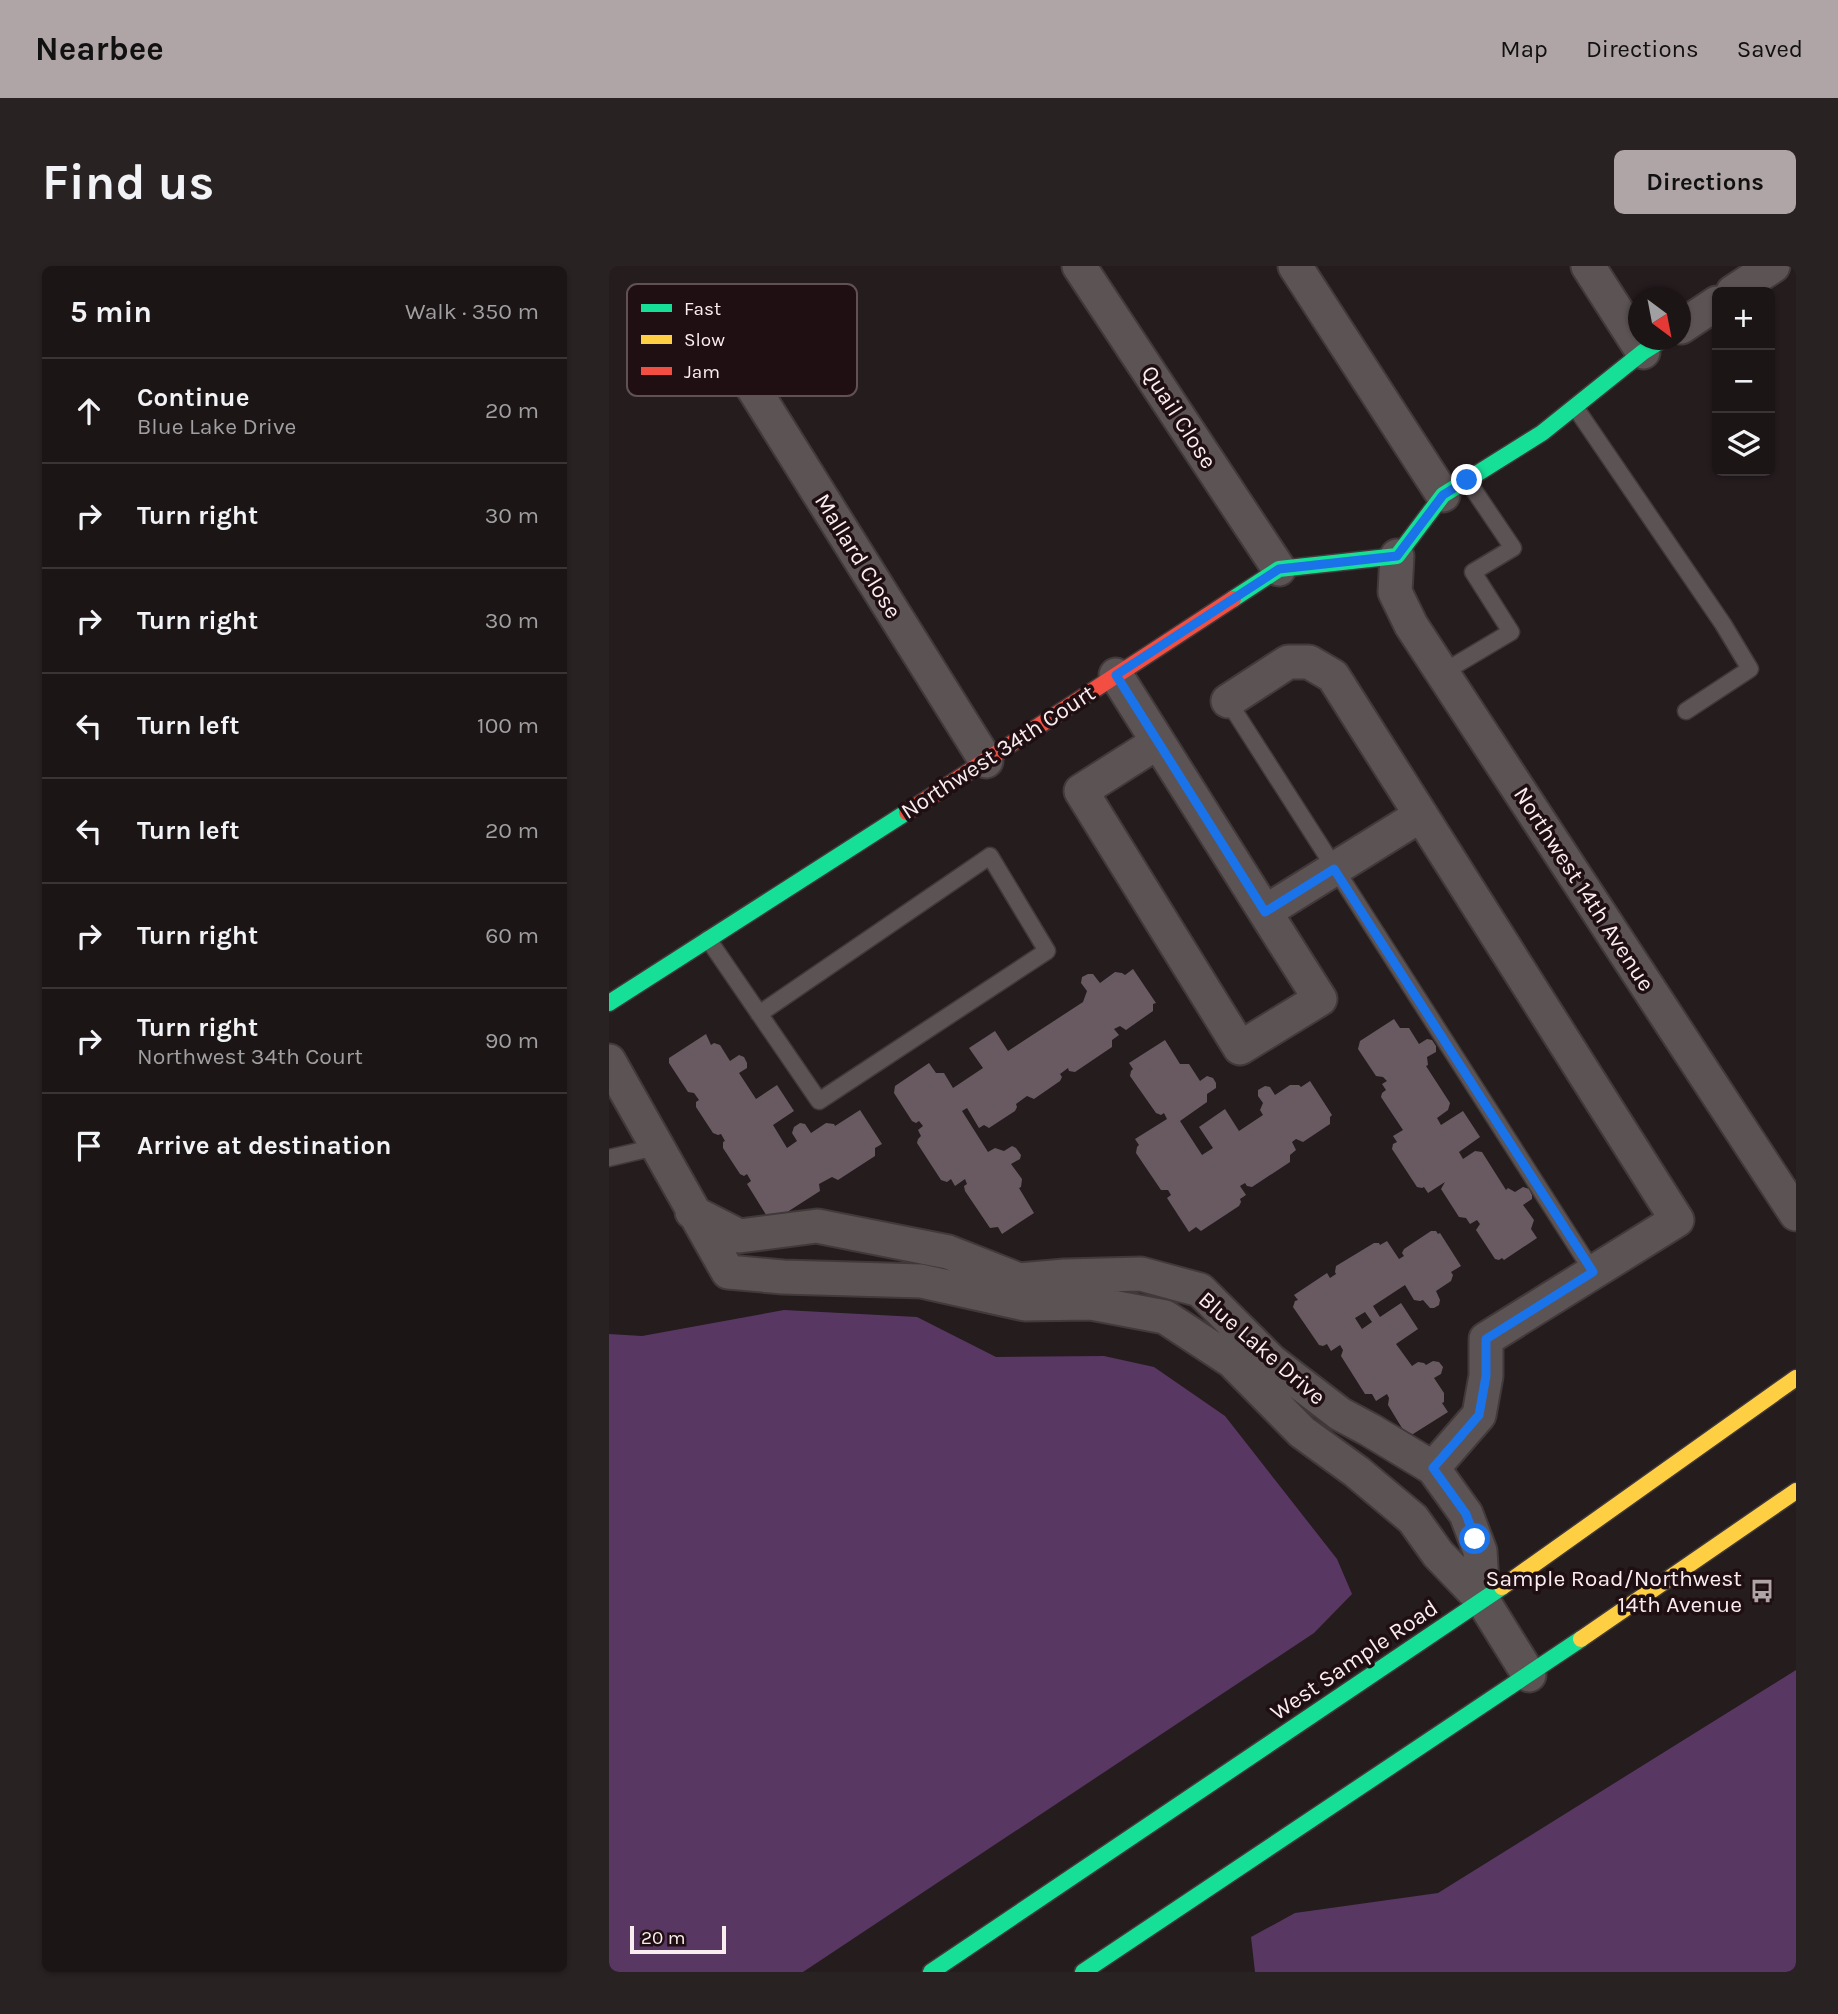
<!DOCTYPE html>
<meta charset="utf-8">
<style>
:root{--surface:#1c1516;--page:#292223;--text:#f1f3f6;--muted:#a09fa1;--line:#3a3435;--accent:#afa4a6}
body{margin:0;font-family:Karla,sans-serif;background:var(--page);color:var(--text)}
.controls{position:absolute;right:21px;top:21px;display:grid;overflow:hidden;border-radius:10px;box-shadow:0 2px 5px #0004}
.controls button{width:63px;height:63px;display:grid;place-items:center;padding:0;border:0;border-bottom:2px solid var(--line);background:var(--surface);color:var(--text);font:35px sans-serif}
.compass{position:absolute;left:1019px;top:21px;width:63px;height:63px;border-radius:50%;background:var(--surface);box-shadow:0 2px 5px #0004;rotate:148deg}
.scale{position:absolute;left:21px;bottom:18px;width:96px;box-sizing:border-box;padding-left:7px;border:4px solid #faedf0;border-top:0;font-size:19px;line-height:24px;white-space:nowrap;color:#faedf0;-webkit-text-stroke:5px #1f0e12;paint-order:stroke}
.stop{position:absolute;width:21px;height:21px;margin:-16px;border:5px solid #1a73e8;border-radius:50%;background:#fff}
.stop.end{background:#1a73e8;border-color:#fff;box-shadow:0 2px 7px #0008}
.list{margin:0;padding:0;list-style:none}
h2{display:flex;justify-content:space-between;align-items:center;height:91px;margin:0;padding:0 28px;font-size:30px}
h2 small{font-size:23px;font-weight:400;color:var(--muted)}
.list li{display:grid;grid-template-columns:46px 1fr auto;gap:21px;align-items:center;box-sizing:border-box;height:105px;padding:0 28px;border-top:2px solid var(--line)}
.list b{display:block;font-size:26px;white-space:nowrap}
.list p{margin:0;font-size:23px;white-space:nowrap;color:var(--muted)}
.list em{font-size:23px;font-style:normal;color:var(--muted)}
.icon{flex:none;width:38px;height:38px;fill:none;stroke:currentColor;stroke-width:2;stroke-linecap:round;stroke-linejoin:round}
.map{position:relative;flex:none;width:1187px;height:1706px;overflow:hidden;border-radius:10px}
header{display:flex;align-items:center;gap:42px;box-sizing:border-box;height:98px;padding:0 35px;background:var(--accent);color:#111}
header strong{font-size:33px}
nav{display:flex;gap:38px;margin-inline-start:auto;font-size:24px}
.intro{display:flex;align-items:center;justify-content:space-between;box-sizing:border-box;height:168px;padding:0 42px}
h1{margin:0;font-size:49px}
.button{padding:18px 32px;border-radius:10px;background:var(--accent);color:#111;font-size:24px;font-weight:700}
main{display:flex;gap:42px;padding:0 42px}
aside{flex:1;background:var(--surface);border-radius:10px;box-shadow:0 2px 5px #0004}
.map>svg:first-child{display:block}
.water{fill:#583763}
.building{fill:#695a62;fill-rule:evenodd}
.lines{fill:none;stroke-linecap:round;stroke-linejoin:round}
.lane-casing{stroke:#41393a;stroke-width:19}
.street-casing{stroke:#41393a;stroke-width:37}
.fast-casing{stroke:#41393a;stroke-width:19}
.slow-casing{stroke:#41393a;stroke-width:19}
.jam-casing{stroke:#41393a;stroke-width:19}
.lane{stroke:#5c5354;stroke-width:16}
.street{stroke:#5c5354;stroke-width:33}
.fast{stroke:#16e098;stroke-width:16}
.slow{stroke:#ffcf43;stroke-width:16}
.jam{stroke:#f24e42;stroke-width:16}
.route{stroke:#1a73e8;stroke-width:9}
.labels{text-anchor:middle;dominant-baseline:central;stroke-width:7;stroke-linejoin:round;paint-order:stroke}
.street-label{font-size:23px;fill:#faedf0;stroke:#1f0e12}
.poi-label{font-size:23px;fill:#faedf0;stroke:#1f0e12;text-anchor:end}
.key{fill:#1f0e12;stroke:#615155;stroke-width:2}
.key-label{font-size:19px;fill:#faedf0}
</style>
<header>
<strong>Nearbee</strong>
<nav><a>Map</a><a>Directions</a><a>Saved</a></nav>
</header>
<div class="intro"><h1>Find us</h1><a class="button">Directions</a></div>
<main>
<aside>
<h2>5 min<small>Walk · 350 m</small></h2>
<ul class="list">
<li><svg class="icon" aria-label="ahead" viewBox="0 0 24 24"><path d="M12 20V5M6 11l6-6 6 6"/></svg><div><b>Continue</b><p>Blue Lake Drive</p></div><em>20 m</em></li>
<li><svg class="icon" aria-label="right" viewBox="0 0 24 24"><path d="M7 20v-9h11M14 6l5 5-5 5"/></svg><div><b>Turn right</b></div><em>30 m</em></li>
<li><svg class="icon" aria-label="right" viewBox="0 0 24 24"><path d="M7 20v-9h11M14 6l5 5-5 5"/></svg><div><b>Turn right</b></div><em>30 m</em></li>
<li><svg class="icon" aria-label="left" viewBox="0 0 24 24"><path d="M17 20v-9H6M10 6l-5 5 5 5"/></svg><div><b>Turn left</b></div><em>100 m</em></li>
<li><svg class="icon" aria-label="left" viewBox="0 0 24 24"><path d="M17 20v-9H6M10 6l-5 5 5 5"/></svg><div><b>Turn left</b></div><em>20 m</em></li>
<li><svg class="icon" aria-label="right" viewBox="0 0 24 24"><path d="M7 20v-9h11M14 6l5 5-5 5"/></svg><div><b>Turn right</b></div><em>60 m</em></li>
<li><svg class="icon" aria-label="right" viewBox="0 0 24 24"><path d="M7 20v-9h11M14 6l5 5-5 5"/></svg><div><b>Turn right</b><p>Northwest 34th Court</p></div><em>90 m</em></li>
<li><svg class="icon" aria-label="arrive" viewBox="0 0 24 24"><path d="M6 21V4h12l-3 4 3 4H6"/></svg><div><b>Arrive at destination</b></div></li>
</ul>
</aside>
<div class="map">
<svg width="1187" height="1706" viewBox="0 0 1187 1706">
<rect width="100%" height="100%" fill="#251c1e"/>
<!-- water -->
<path class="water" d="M 175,1044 L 308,1051 L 387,1091 L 495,1090 L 545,1101 L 616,1150 L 728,1293 L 743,1328 L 705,1367 L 194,1706 L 0,1706 L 0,1068 L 33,1070 Z
M 1187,1404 L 1187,1706 L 646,1706 L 642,1671 L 686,1647 L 829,1627 Z"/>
<!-- building -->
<path class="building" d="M 524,703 L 547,737 L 544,738 L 544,745 L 517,764 L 511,760 L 505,763 L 510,769 L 503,774 L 503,781 L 466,806 L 460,805 L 459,802 L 451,808 L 453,811 L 451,815 L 425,833 L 418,830 L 407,838 L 408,841 L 406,845 L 380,862 L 375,859 L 370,862 L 358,842 L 353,845 L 379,886 L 386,882 L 395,885 L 403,880 L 407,882 L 412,889 L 411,893 L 402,898 L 413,913 L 412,921 L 410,922 L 425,947 L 393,968 L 389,961 L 381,962 L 356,925 L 355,920 L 358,918 L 356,913 L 346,920 L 342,913 L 338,916 L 332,914 L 308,877 L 309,873 L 312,870 L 309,864 L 314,860 L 310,855 L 307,857 L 303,855 L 285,827 L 286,820 L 320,797 L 327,807 L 335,807 L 344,822 L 374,802 L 360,782 L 386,765 L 399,785 L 474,736 L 478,725 L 472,717 L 473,711 L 479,708 L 484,708 L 491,717 L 506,706 L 513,707 L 516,709 Z
M 785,753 L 791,762 L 800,762 L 810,778 L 818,773 L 823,774 L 827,780 L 827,786 L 818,791 L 819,799 L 817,800 L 841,837 L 839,844 L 828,852 L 832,859 L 854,845 L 871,871 L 850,886 L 854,893 L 866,885 L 873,886 L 897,924 L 899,922 L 906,926 L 914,921 L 920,923 L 923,929 L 923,933 L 914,939 L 925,954 L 922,963 L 928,972 L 895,994 L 893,992 L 890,994 L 886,993 L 867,964 L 871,958 L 868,954 L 861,958 L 857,952 L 850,951 L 832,923 L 836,916 L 819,927 L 815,921 L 813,922 L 808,921 L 783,883 L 784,878 L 788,876 L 784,870 L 794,864 L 772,831 L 773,827 L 777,824 L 773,818 L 778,815 L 774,811 L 767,810 L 749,783 L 751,775 Z
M 97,768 L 102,779 L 105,777 L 111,779 L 121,795 L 130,789 L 135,791 L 138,797 L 138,802 L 130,807 L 147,833 L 168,819 L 185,845 L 164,859 L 178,882 L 188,875 L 183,867 L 185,861 L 191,857 L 196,858 L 202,867 L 217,857 L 225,858 L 226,860 L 251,844 L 273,878 L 266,882 L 266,890 L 229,914 L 223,911 L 210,918 L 211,925 L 172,950 L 166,947 L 159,952 L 138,918 L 142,915 L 138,908 L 135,910 L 131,908 L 114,882 L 114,876 L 116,875 L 112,868 L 109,869 L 104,867 L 87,841 L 87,836 L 90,834 L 85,827 L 79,826 L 60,797 L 60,792 Z
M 556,774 L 571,798 L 580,798 L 591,815 L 598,810 L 604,812 L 607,817 L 607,822 L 598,828 L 598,836 L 571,855 L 593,889 L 604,882 L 590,861 L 616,843 L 630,865 L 654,849 L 651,844 L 654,837 L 649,830 L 649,824 L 656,820 L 661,821 L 666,829 L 681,819 L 690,819 L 692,821 L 701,815 L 723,849 L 721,851 L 721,858 L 694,876 L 687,873 L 683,876 L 687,884 L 681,889 L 681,896 L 643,921 L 638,920 L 636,917 L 631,920 L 637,929 L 631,933 L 632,936 L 630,940 L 592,965 L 587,961 L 580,966 L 558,932 L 562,929 L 559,924 L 552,924 L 527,887 L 528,881 L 530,879 L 526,873 L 558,853 L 555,847 L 552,849 L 547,847 L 521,810 L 522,805 L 524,803 L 520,797 Z
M 822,965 L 827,965 L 829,968 L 831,967 L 852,1000 L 842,1006 L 844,1009 L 842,1015 L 827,1025 L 831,1034 L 830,1039 L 825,1042 L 821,1042 L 814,1034 L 811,1035 L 805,1034 L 796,1019 L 764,1040 L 771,1051 L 792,1037 L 809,1063 L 787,1078 L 803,1100 L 809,1096 L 815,1097 L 817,1099 L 824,1095 L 830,1096 L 834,1101 L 832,1108 L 825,1112 L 835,1127 L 835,1136 L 833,1137 L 839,1146 L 804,1168 L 796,1167 L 779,1139 L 780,1132 L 778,1128 L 767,1135 L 763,1128 L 756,1128 L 732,1090 L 734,1084 L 731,1079 L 722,1085 L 718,1078 L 714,1080 L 710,1079 L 684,1041 L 686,1035 L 689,1034 L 685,1029 L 718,1007 L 721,1012 L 727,1008 L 726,1006 L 727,1000 L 765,977 L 770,977 L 771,979 L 778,975 L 790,993 L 795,990 L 793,987 L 795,983 ZM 756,1046 L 763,1056 L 753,1063 L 746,1052 Z"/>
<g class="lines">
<!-- lane casing -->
<g class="lane-casing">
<path id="lane" d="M 966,141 L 1114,358 L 1141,403 L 1077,445
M 833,407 L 902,366 L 864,306 L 904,282 L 858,214
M 619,435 L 984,1006
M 99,673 L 210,835 L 438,685 L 381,590 L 150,748
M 0,892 L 47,881"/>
</g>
<!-- street casing -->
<g class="street-casing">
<path id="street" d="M 470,0 L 670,303
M 686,0 L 834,229
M 979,0 L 1034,86
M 1124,26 L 1164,0
M 1072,61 L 1108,37
M 121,85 L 377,495
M 788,290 L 786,326 L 802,359 L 1187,948
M 507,409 L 656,646
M 619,435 L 679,396 L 700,396 L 724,410 L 1068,954 L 877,1073 L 877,1110 L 870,1149 L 824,1202
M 549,476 L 472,525 L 631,782 L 711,733 L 656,646 L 812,549
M 0,795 L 119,1006 L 174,1011 L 312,1015 L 416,1038 L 482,1037 L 556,1051 L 623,1095 L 693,1166 L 748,1206 L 804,1253 L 829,1288 L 874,1335 L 920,1409
M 83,946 L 130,970 L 208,960 L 339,986 L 410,1014 L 456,1010 L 532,1008 L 591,1024 L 662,1095 L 731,1148 L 761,1164 L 824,1202 L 857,1248 L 871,1285 L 874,1335"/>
</g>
<!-- fast casing -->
<g class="fast-casing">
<path id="fast" d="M 624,333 L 670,303 L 788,290 L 834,229 L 933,167 L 1034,86 L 1053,74
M 0,737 L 298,546
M 322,1706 L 893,1321
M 474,1706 L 972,1373"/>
</g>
<!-- slow casing -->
<g class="slow-casing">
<path id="slow" d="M 893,1321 L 1187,1112
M 972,1373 L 1187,1225"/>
</g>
<!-- jam casing -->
<g class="jam-casing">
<path id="jam" d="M 298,546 L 624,333"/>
</g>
<!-- lane -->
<use href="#lane" class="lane"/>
<!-- street -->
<use href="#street" class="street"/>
<!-- fast -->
<use href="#fast" class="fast"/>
<!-- slow -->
<use href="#slow" class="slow"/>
<!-- jam -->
<use href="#jam" class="jam"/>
</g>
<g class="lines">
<!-- route -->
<path class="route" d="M 858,214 L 834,229 L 788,290 L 670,303 L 507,409 L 656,646 L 725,603 L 984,1006 L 877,1073 L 877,1110 L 870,1149 L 824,1202 L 857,1248 L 866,1273"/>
</g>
<!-- icons -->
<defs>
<g id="bus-bare" transform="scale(1.89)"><path d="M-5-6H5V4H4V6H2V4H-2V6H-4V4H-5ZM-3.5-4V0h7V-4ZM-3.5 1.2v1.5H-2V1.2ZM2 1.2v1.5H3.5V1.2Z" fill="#afa4a6" stroke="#1f0e12" stroke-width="2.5" paint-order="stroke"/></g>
</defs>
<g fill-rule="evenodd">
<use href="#bus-bare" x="1153" y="1325"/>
</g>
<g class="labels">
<!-- street labels -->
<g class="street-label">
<text transform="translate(570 151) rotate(57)">Quail Close</text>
<text transform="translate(249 290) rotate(58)">Mallard Close</text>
<text transform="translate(389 486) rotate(-33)">Northwest 34th Court</text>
<text transform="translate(975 623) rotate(57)">Northwest 14th Avenue</text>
<text transform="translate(653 1082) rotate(41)">Blue Lake Drive</text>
<text transform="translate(745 1394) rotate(-34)">West Sample Road</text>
</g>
<!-- poi labels -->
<g class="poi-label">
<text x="1133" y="1312">Sample Road/Northwest<tspan x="1133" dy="26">14th Avenue</tspan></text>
</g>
</g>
<!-- legend -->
<rect x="18" y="18" width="230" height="112" rx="10" class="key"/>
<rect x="32" y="38" width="31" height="8" fill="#16e098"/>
<rect x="32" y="69" width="31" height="9" fill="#ffcf43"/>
<rect x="32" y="101" width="31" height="8" fill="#f24e42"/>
<g class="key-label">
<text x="75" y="49">Fast</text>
<text x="75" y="80">Slow</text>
<text x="75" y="112">Jam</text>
</g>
</svg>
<div class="controls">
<button>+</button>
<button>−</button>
<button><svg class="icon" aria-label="layers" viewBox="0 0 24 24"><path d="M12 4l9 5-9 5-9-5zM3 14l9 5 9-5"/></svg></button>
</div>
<svg class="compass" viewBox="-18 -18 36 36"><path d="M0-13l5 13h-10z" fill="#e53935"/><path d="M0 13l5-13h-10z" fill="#a09fa1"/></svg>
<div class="scale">20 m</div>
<div class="stop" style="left:866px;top:1273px"></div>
<div class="stop end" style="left:858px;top:214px"></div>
</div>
</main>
